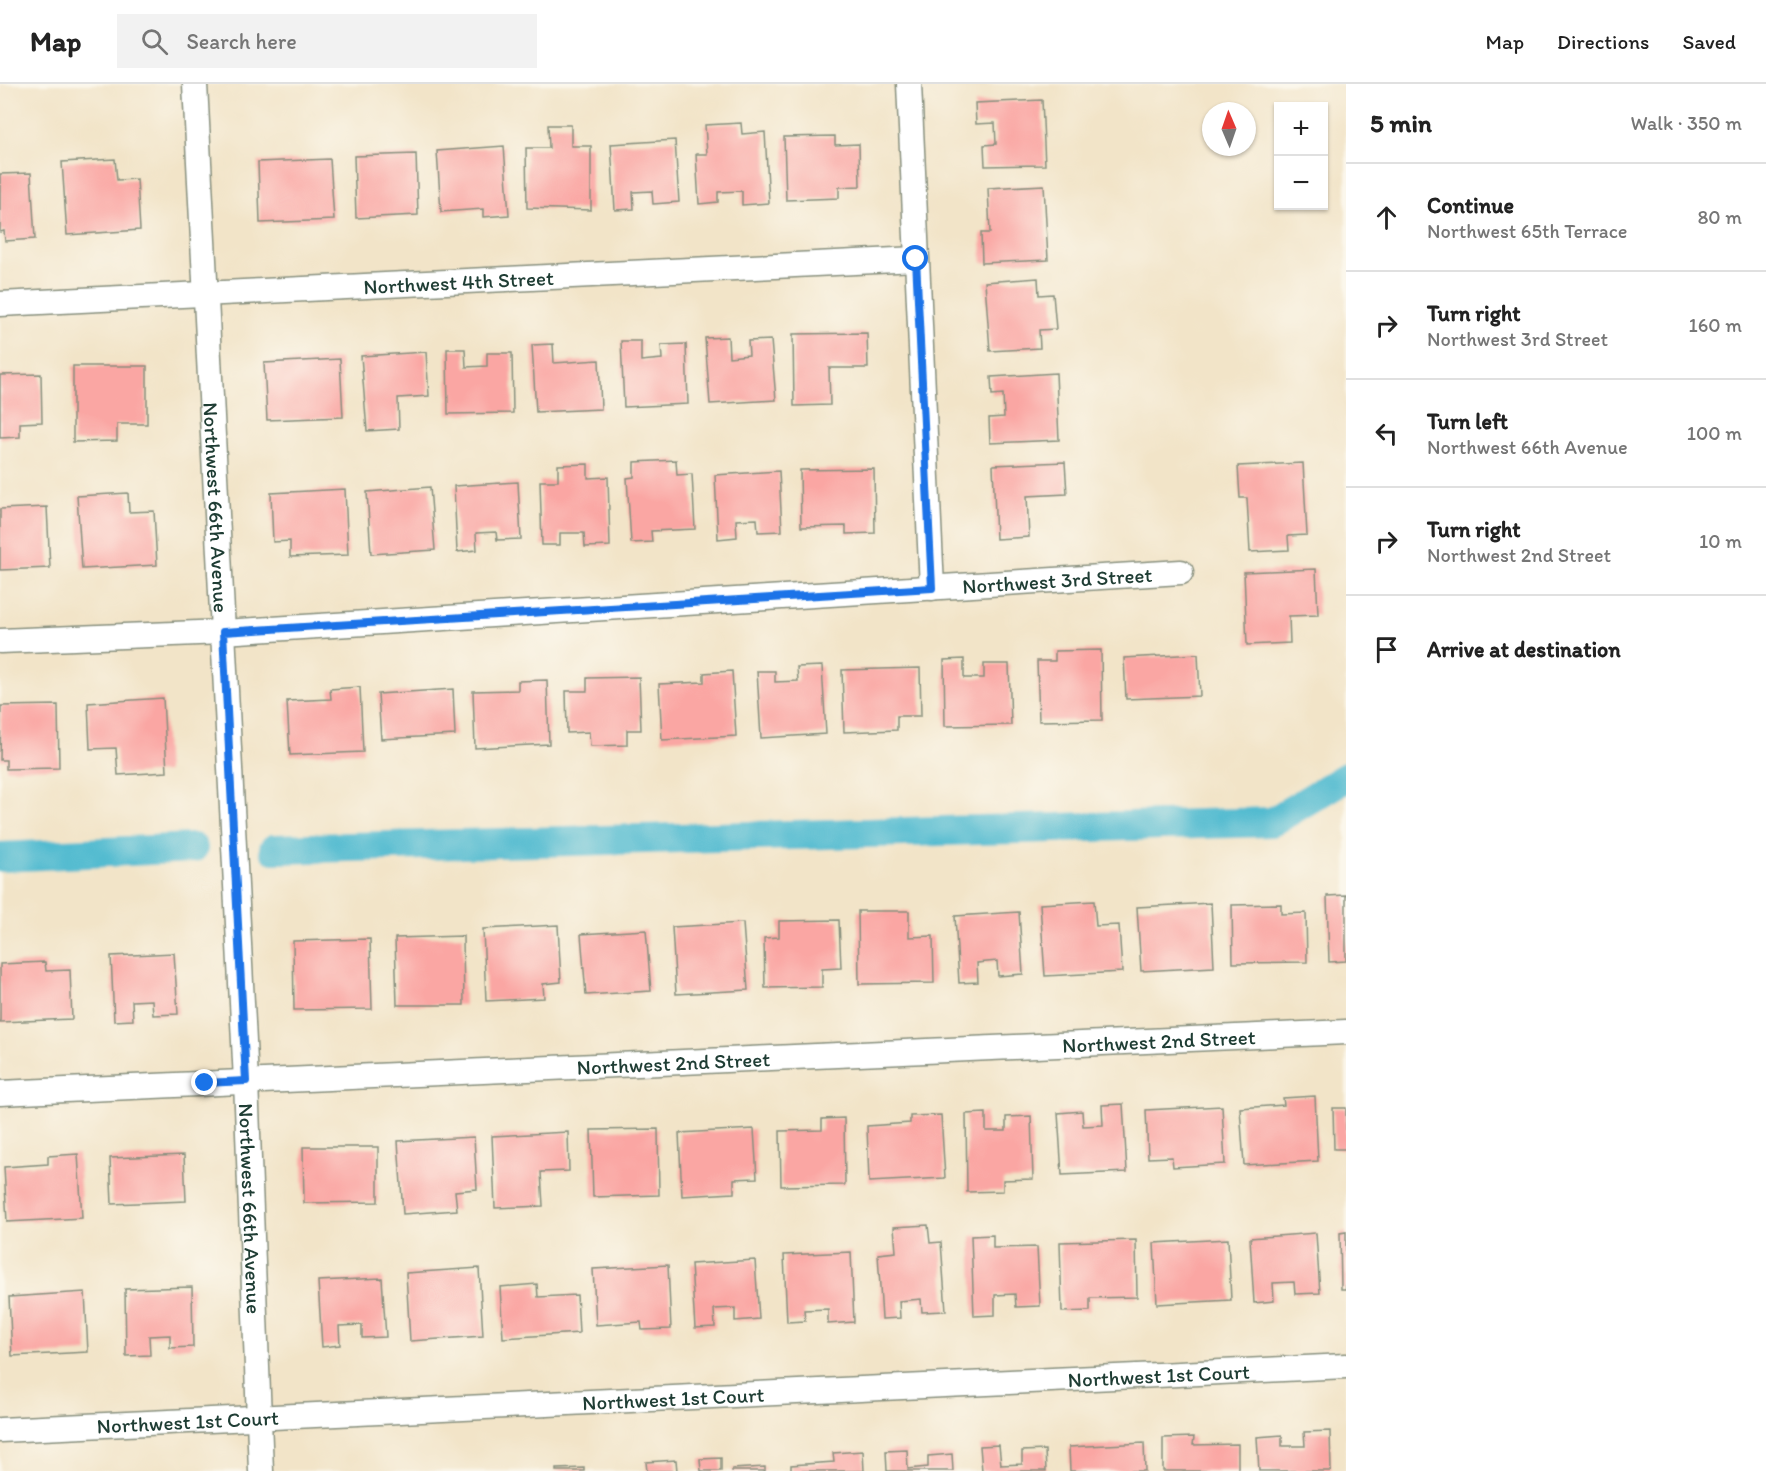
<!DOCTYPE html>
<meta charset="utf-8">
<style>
:root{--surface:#fff;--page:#f2f2f2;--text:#222;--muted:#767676;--line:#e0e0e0}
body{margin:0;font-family:Itim,sans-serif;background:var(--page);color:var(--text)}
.controls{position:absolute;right:18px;top:18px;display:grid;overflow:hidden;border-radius:0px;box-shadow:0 2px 4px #0004}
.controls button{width:54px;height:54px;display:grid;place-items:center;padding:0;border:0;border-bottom:2px solid var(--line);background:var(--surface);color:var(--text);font:30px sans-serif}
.compass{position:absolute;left:1202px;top:18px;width:54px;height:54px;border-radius:50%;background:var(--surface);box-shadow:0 2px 4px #0004;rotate:358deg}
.stop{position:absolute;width:18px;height:18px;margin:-14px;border:4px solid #1a73e8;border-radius:50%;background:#fff}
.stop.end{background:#1a73e8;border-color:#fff;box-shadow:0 2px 6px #0008}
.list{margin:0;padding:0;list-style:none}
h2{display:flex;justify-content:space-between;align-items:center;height:78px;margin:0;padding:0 24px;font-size:26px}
h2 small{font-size:20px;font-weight:400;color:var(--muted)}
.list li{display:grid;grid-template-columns:39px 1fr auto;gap:18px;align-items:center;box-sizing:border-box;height:108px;padding:0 24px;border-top:2px solid var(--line)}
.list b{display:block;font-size:22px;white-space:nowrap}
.list p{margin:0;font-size:20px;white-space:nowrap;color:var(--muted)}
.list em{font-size:20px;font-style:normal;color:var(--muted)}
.icon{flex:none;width:33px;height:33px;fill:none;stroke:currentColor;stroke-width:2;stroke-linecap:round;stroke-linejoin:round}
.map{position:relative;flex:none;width:1346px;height:1387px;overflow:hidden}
header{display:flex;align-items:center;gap:36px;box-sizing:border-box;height:84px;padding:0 30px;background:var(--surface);border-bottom:2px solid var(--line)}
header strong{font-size:28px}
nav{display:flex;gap:33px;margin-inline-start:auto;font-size:21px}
.search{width:420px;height:54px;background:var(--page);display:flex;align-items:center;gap:15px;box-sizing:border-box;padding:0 21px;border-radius:0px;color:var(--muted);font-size:22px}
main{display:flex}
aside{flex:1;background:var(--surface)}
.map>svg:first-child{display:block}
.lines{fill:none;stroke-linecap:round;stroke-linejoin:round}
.canal{stroke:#52bbd0;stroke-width:30}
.building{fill:#faa6a3}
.minor-casing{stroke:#88907e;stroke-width:27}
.minor{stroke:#fff;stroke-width:24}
.route{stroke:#1a73e8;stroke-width:8}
.labels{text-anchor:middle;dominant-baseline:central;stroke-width:4.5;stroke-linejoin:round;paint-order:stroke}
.street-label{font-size:21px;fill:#1f3d34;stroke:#fbf7ec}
</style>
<header>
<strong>Map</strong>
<div class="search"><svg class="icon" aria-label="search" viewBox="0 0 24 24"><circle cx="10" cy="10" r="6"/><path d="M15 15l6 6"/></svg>Search here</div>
<nav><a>Map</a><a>Directions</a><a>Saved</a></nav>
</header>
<main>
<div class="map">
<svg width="1346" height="1387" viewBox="0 0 1346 1387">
<rect width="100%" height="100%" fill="#fbf7ec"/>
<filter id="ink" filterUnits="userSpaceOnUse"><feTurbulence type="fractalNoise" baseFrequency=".0167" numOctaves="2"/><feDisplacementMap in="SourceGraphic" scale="12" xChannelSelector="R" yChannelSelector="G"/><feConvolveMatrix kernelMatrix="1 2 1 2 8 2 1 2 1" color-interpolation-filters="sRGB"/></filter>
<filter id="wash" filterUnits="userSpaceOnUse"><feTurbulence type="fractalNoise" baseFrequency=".008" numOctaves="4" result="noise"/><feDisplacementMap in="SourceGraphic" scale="24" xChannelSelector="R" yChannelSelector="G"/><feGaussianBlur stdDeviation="1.35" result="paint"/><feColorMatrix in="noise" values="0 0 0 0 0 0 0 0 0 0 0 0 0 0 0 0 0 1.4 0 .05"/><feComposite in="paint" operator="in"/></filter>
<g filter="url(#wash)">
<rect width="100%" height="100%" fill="#f2e4c8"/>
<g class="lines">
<!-- canal -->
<path class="canal" d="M 274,765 L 1272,738 L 1346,693
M 0,773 L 193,764"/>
</g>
<g id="blocks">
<!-- building -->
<path class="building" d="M 1042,16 L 1045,81 L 985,82 L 984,61 L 996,60 L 995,39 L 976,40 L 975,19 Z
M 741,39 L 742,50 L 765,48 L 769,119 L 742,121 L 742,107 L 718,108 L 718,118 L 699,120 L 696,70 L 707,70 L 705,41 Z
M 548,41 L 571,41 L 571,62 L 591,62 L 591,126 L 527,124 L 526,64 L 549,64 Z
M 835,52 L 835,61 L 859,60 L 860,102 L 839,103 L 839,114 L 786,116 L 784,53 Z
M 675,56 L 679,118 L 653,120 L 652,107 L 633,108 L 634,125 L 615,126 L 611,60 Z
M 504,62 L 509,131 L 483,133 L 483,125 L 441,128 L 437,67 Z
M 416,70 L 418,131 L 356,134 L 354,72 Z
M 115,75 L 117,96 L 137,95 L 140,146 L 67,151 L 62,78 Z
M 330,75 L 334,136 L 260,139 L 258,78 Z
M 31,89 L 35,155 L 5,157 L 4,147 L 0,148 L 0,90 Z
M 1044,101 L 1048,176 L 982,179 L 981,149 L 990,149 L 988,104 Z
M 1038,194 L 1039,211 L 1053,210 L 1056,245 L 1039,246 L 1040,264 L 990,267 L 985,198 Z
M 867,249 L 868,284 L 829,284 L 830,321 L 794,322 L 793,250 Z
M 728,253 L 729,273 L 749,271 L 748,257 L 771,256 L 776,316 L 710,320 L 705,254 Z
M 621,257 L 641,257 L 641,277 L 662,275 L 661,261 L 686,260 L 688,320 L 624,323 Z
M 553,260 L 554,279 L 599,276 L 601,325 L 536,328 L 532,261 Z
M 447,265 L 465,265 L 466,283 L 487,282 L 487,269 L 512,269 L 513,329 L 448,330 Z
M 426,268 L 429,312 L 398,314 L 399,345 L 367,347 L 361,272 Z
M 340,275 L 343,333 L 267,336 L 264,279 Z
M 73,282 L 147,282 L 147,340 L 117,340 L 117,357 L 73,358 Z
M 1056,289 L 1059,356 L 990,359 L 989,334 L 1004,333 L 1003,310 L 992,311 L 991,293 Z
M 41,290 L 42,338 L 20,339 L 20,353 L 0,354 L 0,291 Z
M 676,376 L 677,391 L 692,390 L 695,445 L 651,447 L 652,458 L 631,459 L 627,394 L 634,393 L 634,378 Z
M 1065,378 L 1067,410 L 1027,412 L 1029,453 L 996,455 L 993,381 Z
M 1303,379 L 1307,451 L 1288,452 L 1289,466 L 1250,468 L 1247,414 L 1240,414 L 1238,382 Z
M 588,380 L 588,394 L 608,393 L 610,462 L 585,463 L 584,449 L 560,449 L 560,461 L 542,461 L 540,397 L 558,397 L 558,381 Z
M 874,385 L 875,449 L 846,450 L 846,442 L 801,443 L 800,386 Z
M 779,387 L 782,447 L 758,448 L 757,435 L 736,436 L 737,453 L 718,455 L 715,391 Z
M 518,398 L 521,455 L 497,456 L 496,448 L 476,449 L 477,466 L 457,468 L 454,402 Z
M 430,403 L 435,466 L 371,470 L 367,408 Z
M 345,405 L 348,471 L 290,473 L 290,457 L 273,458 L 271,409 Z
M 128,409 L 129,428 L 154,427 L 157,481 L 82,485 L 77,412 Z
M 47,423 L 50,484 L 0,486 L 0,425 Z
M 1316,485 L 1318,531 L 1289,532 L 1290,559 L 1247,561 L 1244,488 Z
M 1101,566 L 1102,636 L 1039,637 L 1037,577 L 1055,577 L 1055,567 Z
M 1198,570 L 1200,612 L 1126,615 L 1124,574 Z
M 964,575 L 964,594 L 984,594 L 984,580 L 1009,580 L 1011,641 L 945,642 L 944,576 Z
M 822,582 L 826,650 L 761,654 L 757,587 L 775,587 L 775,598 L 798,597 L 797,583 Z
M 920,584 L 921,632 L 897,632 L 897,646 L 844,648 L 842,586 Z
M 732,587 L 736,652 L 662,656 L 659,600 L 704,598 L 704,589 Z
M 639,593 L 641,646 L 627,646 L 627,661 L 590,662 L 589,648 L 567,649 L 566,607 L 587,607 L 587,594 Z
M 547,596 L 549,660 L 475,664 L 473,607 L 518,606 L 518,597 Z
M 360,603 L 363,668 L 290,671 L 287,617 L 331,615 L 330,605 Z
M 453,605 L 455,651 L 381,655 L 378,610 Z
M 163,614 L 167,688 L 118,691 L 116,664 L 90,665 L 88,619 Z
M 58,621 L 59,684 L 6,685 L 6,676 L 0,676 L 1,622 Z
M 1346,811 L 1346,877 L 1329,878 L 1327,812 Z
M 1094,817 L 1096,842 L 1119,841 L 1122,888 L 1045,892 L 1040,820 Z
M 1211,819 L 1214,883 L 1141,887 L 1137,823 Z
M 1281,820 L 1281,830 L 1306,829 L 1307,878 L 1233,879 L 1232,821 Z
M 858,827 L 909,827 L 909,853 L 933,852 L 934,899 L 859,900 Z
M 1019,828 L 1023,890 L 998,892 L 997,877 L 977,879 L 978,898 L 959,899 L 955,832 Z
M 839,836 L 841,884 L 822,885 L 822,903 L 765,904 L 764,854 L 779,853 L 779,837 Z
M 743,839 L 748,906 L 676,910 L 672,843 Z
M 558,841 L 561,898 L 543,900 L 544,914 L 486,917 L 483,845 Z
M 646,846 L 651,907 L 586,911 L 581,850 Z
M 463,852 L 464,921 L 397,921 L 395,854 Z
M 370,855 L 372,925 L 294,926 L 293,857 Z
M 174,869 L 178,930 L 153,931 L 152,916 L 132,917 L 133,936 L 114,937 L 111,872 Z
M 45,878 L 46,887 L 70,886 L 72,935 L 0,938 L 0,880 Z
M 1315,1012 L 1318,1077 L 1244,1081 L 1240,1024 L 1284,1021 L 1283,1014 Z
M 1123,1020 L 1127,1088 L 1062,1091 L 1058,1029 L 1082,1027 L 1083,1042 L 1103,1041 L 1102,1021 Z
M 1222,1022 L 1225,1080 L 1173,1083 L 1172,1073 L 1148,1074 L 1146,1026 Z
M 1333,1024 L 1346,1024 L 1346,1065 L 1334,1065 Z
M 986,1029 L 986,1047 L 1006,1047 L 1006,1033 L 1031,1032 L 1033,1095 L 1003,1096 L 1003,1107 L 967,1108 L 966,1030 Z
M 941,1031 L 945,1094 L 869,1098 L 867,1042 L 910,1039 L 910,1032 Z
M 844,1034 L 845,1101 L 781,1102 L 780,1047 L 822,1046 L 822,1035 Z
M 658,1045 L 659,1111 L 593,1113 L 591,1046 Z
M 754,1045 L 757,1094 L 734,1095 L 734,1109 L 682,1112 L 679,1049 Z
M 568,1048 L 569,1087 L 541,1088 L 543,1122 L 495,1124 L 492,1052 Z
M 474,1053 L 477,1105 L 455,1107 L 457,1126 L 403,1130 L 398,1057 Z
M 303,1063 L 378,1063 L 378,1118 L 304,1119 Z
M 78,1070 L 82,1134 L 7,1138 L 4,1083 L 48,1080 L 48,1072 Z
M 184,1071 L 186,1117 L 112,1120 L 110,1074 Z
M 928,1141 L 930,1159 L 941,1158 L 946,1227 L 922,1228 L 921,1215 L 899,1217 L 900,1234 L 882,1235 L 878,1170 L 896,1168 L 894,1143 Z
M 1346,1148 L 1346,1205 L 1341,1205 L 1340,1149 Z
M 1316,1149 L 1320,1209 L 1295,1210 L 1294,1198 L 1273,1199 L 1274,1217 L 1254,1219 L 1250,1154 Z
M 993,1151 L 993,1164 L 1037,1163 L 1040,1222 L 1016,1223 L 1015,1210 L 995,1211 L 995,1231 L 974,1232 L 971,1152 Z
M 1228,1155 L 1231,1216 L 1157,1220 L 1154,1159 Z
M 1136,1156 L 1137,1213 L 1090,1214 L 1090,1227 L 1062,1228 L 1060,1158 Z
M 851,1168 L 854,1238 L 828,1240 L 828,1225 L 804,1226 L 805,1237 L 787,1238 L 784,1171 Z
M 755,1176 L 759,1235 L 735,1237 L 735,1224 L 714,1225 L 715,1243 L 695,1244 L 691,1180 Z
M 668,1181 L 671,1245 L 642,1246 L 641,1238 L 596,1241 L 593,1185 Z
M 479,1184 L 483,1252 L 410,1257 L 406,1189 Z
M 382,1194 L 386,1253 L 362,1254 L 362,1241 L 339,1242 L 340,1261 L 322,1263 L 318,1197 Z
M 537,1200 L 538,1213 L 577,1211 L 579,1249 L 503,1254 L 500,1203 Z
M 192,1203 L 193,1263 L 170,1264 L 170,1251 L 149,1252 L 150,1271 L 126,1272 L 125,1205 Z
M 85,1208 L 88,1268 L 12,1272 L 9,1213 Z
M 1330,1347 L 1331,1387 L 1259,1387 L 1257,1353 L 1282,1351 L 1282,1362 L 1305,1362 L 1304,1348 Z
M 1194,1353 L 1193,1361 L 1238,1360 L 1238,1387 L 1163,1387 L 1163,1354 Z
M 1144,1359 L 1145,1387 L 1070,1387 L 1069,1363 Z
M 999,1361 L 1001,1381 L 1022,1380 L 1022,1367 L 1045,1366 L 1046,1387 L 982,1387 L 980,1362 Z
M 907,1366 L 908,1385 L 928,1383 L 928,1372 L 952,1370 L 953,1387 L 887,1387 L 886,1367 Z
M 863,1367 L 864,1387 L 791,1387 L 791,1381 L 834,1378 L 833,1369 Z
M 721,1374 L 721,1387 L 701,1387 L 700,1375 Z
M 676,1376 L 677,1387 L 647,1387 L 646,1378 Z
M 765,1383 L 765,1387 L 732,1387 L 732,1385 Z
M 584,1384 L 584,1387 L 556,1387 L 556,1385 Z"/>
</g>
</g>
<g filter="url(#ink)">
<use href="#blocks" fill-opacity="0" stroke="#88907e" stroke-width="1.5"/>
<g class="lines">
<!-- minor casing -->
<g class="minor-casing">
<g id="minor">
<path id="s1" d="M 195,0 L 246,997 L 261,1387"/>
<path d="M 909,0 L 932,504"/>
<path id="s2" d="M 0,220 L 916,175"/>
<path id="s3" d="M 0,557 L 223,548 L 1181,488"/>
<path id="s4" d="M 0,1009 L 1346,948"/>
<path id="s5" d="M 0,1346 L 1346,1282"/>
</g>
</g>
<!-- minor -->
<use href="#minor" class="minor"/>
</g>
</g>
<g class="lines" filter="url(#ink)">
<!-- route -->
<path class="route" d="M 205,999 L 246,997 L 223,548 L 932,504 L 916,175"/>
</g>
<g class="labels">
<!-- street labels -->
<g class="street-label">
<text stroke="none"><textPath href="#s2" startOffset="459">Northwest 4th Street</textPath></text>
<text stroke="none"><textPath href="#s1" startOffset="424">Northwest 66th Avenue</textPath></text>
<text stroke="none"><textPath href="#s3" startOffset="1059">Northwest 3rd Street</textPath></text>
<text stroke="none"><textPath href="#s4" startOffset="1160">Northwest 2nd Street</textPath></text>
<text stroke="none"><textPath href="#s4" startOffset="674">Northwest 2nd Street</textPath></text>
<text stroke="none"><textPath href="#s1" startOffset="1126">Northwest 66th Avenue</textPath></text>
<text stroke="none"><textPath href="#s5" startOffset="1160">Northwest 1st Court</textPath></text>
<text stroke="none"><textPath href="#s5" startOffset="674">Northwest 1st Court</textPath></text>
<text stroke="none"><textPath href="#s5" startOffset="188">Northwest 1st Court</textPath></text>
</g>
</g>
</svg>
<div class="controls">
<button>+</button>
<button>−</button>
</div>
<svg class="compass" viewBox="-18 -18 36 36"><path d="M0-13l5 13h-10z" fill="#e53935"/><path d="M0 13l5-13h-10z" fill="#767676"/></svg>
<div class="stop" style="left:916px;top:175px"></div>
<div class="stop end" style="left:205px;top:999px"></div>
</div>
<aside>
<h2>5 min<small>Walk · 350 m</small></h2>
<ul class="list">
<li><svg class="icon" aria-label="ahead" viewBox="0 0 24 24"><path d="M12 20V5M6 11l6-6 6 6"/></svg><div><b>Continue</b><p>Northwest 65th Terrace</p></div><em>80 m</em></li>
<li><svg class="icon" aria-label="right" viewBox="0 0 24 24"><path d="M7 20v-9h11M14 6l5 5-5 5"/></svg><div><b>Turn right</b><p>Northwest 3rd Street</p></div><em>160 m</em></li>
<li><svg class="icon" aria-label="left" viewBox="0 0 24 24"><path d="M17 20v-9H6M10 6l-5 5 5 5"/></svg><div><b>Turn left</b><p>Northwest 66th Avenue</p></div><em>100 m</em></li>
<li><svg class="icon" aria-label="right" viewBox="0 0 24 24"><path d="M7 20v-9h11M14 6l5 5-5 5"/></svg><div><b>Turn right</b><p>Northwest 2nd Street</p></div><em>10 m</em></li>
<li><svg class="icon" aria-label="arrive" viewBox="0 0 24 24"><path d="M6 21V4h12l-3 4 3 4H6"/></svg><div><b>Arrive at destination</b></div></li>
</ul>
</aside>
</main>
